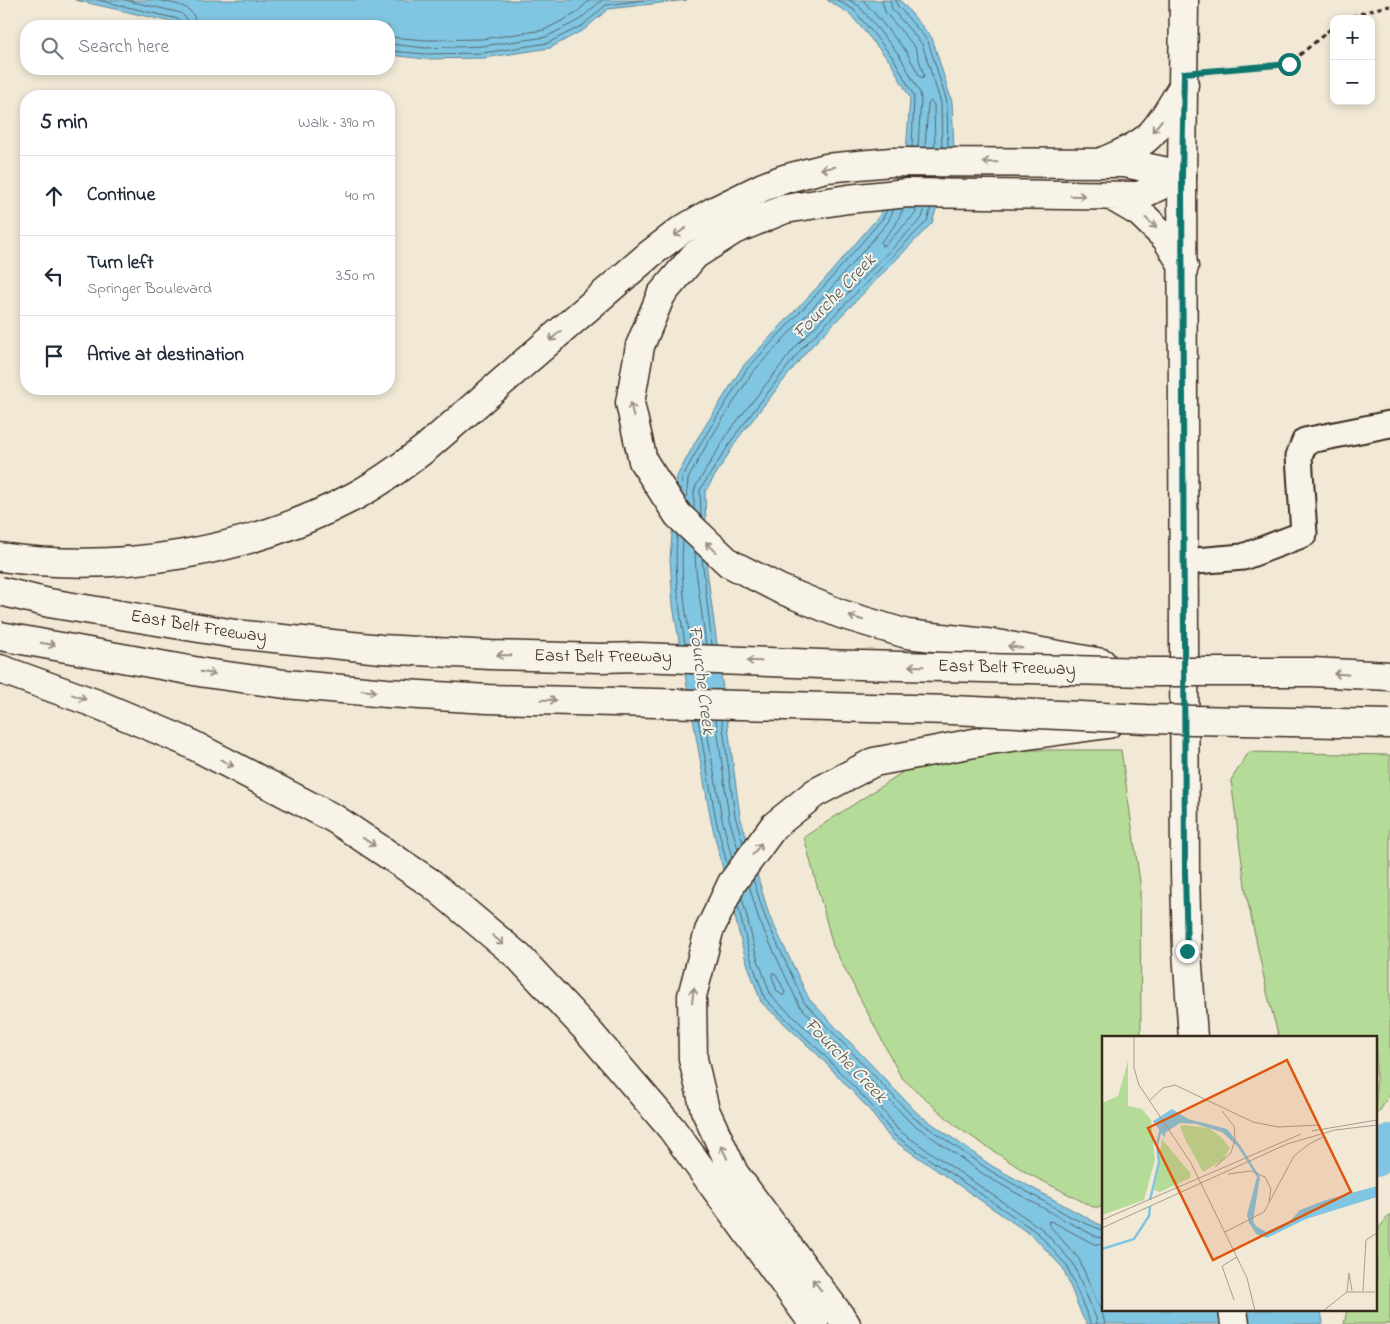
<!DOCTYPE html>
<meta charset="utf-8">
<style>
:root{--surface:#fff;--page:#f6f6f7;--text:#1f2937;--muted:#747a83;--line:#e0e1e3}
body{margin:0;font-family:"Indie Flower",sans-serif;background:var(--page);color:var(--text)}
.controls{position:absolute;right:15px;top:15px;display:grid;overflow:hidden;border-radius:10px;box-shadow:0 2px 8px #0003}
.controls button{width:45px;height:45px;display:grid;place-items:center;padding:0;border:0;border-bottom:1px solid var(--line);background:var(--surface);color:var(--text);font:25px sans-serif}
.stop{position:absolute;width:15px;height:15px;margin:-11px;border:4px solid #0f766e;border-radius:50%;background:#fff}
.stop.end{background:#0f766e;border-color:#fff;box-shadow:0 1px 5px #0008}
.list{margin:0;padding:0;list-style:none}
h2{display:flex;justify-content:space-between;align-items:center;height:65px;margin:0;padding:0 20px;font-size:21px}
h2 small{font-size:16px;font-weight:400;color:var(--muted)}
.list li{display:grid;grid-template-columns:32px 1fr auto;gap:15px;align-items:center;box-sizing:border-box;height:80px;padding:0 20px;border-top:1px solid var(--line)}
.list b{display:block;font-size:19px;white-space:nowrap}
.list p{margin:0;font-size:16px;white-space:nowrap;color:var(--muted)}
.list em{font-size:16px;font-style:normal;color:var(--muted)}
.icon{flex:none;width:28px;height:28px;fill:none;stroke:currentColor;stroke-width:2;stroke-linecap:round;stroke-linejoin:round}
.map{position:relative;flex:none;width:1390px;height:1324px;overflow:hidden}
.search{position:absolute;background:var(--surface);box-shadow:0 2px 8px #0003;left:20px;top:20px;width:375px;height:55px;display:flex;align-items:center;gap:12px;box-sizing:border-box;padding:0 18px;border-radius:20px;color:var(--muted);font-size:19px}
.panel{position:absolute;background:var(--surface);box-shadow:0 2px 8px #0003;left:20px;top:90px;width:375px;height:305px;border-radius:20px}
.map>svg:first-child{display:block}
.green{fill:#b4dc98;stroke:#78835b}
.water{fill:#80c5e1;stroke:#648793}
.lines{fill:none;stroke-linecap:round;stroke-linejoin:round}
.shore{stroke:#57686c;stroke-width:1}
.river{stroke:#80c5e1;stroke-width:30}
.minor-casing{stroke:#3b2a1e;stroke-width:29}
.major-casing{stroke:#3b2a1e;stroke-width:31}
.highway-casing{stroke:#3b2a1e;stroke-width:31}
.path{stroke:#3b2a1e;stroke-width:3;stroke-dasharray:5 4;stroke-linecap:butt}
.minor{stroke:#f7f3e8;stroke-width:25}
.major{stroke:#f7f3e8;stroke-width:28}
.highway{stroke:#f7f3e8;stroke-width:28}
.highway-bridge-casing{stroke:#3b2a1e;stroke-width:31;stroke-linecap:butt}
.highway-bridge{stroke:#f7f3e8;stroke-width:28}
.oneway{stroke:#998e83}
.route{stroke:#0f766e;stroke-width:6}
.labels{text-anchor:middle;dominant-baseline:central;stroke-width:4;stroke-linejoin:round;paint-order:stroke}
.street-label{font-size:18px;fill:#3b2a1e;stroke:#f7f3e8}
.water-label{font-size:19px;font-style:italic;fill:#505858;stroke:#f7f3e8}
.inset-river{fill:none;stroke:#80c5e1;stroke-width:2.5}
.inset-road{fill:none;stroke:#a89c8c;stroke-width:1}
.view{fill:#df570d;fill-opacity:0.15;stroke:#df570d;stroke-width:2.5}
.inset-edge{fill:none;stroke:#3b2a1e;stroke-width:2.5}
</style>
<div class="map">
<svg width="1390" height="1324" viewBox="0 0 1390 1324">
<rect width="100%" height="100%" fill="#f1e8d6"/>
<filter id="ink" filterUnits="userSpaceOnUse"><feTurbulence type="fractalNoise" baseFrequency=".02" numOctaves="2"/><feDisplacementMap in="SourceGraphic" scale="10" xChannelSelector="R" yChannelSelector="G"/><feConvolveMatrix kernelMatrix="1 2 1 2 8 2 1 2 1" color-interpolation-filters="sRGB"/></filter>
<g filter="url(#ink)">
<!-- green -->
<path class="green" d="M 1019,750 L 1121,750 L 1140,882 L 1141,1038 L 1104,1038 L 1104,1207 L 1093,1207 L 1027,1173 L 957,1127 L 901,1077 L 833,946 L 804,837 L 915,764 Z
M 1249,752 L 1390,755 L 1390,1094 L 1376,1117 L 1376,1038 L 1279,1038 L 1267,992 L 1246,893 L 1231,780 Z
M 1390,1214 L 1390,1324 L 1344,1324 L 1347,1310 L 1376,1310 L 1376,1232 Z"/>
<!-- water -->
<path class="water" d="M 75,0 L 687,0 L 608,9 L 585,29 L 550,48 L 484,58 L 426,59 L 389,55 L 389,26 L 189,26 Z
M 827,0 L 900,0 L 932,38 L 952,102 L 954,150 L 932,223 L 806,352 L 739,437 L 705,492 L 707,570 L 740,816 L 769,915 L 809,999 L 917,1113 L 992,1166 L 1104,1227 L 1104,1310 L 1321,1310 L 1323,1324 L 1087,1324 L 1083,1318 L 1063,1268 L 1034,1237 L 890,1138 L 868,1108 L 817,1054 L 761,1002 L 745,957 L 711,821 L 673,606 L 670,558 L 677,476 L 697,439 L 743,366 L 824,280 L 880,215 L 906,153 L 910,98 L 891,63 L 850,14 Z"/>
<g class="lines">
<!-- shore -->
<path class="shore" d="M 98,0 L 178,19 L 182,22 L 183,26
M 125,0 L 181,13 L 187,19 L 189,26
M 157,0 C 173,4 196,4 196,26
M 837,0 L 854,10 L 894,59 L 914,96 L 912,147
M 849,0 L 859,6 L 900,56 L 920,93 L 921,99 L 918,147
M 863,0 L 906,51 L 920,77 L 923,78 L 924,75 L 915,47 L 885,12 L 882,0
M 890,0 L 892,9 L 922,44 L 941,103 L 942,147
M 896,0 L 897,5 L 928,41 L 947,102 L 948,147
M 389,37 L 427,40 L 482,39 L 544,30 L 575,14 L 590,0
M 389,44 L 426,48 L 483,46 L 546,37 L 579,20 L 602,0
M 389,51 L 426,54 L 483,53 L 548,43 L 583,25 L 606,5 L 644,0
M 925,147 L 928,104 L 931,101 L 934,105 L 935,147
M 903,209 L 896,224 L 881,242 L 882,246 L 885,245 L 915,214 L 917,208
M 681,492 L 682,478 L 702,441 L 747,369 L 827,283 L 883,218 L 887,210
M 686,501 L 688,479 L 707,444 L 752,373 L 832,287 L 888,222 L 894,209
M 694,510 L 694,492 L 696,486 L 730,430 L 797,345 L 922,218 L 925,208
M 701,516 L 700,490 L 736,434 L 802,348 L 927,221 L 931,208
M 677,535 C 674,572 679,607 685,644
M 683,540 C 680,575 685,610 691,644
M 695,552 L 696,571 L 706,645
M 702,558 L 712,645
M 698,719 L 716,820 L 727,864
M 705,719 L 722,819 L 732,858
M 716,719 L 729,818 L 738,849
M 722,720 L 735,816 L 743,843
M 753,879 L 765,917 L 804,1002 L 913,1117 L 989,1170 L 1073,1218 L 1104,1231
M 749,885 L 759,920 L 799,1005 L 909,1121 L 986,1176 L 1070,1223 L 1097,1237 L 1104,1238
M 742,897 L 756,954 L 771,996 L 825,1046 L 876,1101 L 898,1130 L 1042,1229 L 1073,1263 L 1096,1318 L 1097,1324
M 738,906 L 750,956 L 765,999 L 820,1051 L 871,1105 L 894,1135 L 1038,1233 L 1067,1266 L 1091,1324
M 773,973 L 776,974 L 785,992 L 783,996 L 777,991 L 772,976 Z
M 1104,1245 L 1094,1244 L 1051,1221 L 1048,1222 L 1049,1225 L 1079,1259 L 1103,1316 L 1105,1324"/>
<!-- river -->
<path class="river" d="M 1376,1162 L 1386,1149 L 1390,1139"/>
<!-- minor casing -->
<g class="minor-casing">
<path id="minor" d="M 1184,562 L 1243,557 L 1304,534 L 1299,456 L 1305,441 L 1390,424"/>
</g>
<!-- major casing -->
<g class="major-casing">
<path id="major" d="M 1184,0 L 1182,175 L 1185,872 L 1187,951 L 1193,1038
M 1233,1310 L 1235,1324"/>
</g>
<!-- highway casing -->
<g class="highway-casing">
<path id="highway" d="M 1102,162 C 1117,155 1135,149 1148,137 C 1163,123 1173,102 1184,85
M 1111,196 L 1140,213 L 1166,238 L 1184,267
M 0,557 C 120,574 248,553 355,496 C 381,482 404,465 427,447 L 650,254 L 680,231 L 712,212 L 763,187 L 784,179 L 826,168 L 891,162 L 1125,163 L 1182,175
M 1102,663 L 1003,645 L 907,634 L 841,614 L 780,589 L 729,563 L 678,515 L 643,461 L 630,403 L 640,346 L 661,295 L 695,255 L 734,230 L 785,209 L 848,199 L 908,193 L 1139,196 L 1182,175
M 0,669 L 97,704 L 185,741 L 335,819 L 432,884 L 519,957 L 589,1032 L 672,1129 L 814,1324
M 846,1324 L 734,1173 L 705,1110 L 693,1059 L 692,996 L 709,931 L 732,883 L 774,826 L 815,793 L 874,762 L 990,740 L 1108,724"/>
</g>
<!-- path -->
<path class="path" d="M 1343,19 L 1379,8 L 1390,6
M 1204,71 L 1289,64 L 1334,26"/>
<!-- minor -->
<use href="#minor" class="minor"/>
<!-- major -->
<use href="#major" class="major"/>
<!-- highway -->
<use href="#highway" class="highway"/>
<!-- highway-bridge casing -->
<g class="highway-bridge-casing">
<g id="highway-bridge">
<path id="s1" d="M 0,591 L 49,603 L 235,634 L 381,649 L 491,655 L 601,658 L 639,657 L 820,664 L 1149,672 L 1312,672 L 1390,676"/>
<path d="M 0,636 L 205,673 L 285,684 L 387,693 L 488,699 L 952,710 L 1146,719 L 1390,724"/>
</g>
</g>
<!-- highway-bridge -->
<use href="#highway-bridge" class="highway-bridge"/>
</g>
<!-- one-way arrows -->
<defs><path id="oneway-shaft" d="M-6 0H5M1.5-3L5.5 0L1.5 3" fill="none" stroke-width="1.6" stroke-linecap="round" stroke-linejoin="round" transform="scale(1.25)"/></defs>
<g class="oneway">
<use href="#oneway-shaft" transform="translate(1157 126) rotate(129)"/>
<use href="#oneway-shaft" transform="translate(990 162) rotate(-179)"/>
<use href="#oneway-shaft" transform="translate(828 168) rotate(171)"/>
<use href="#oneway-shaft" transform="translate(1078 196) rotate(1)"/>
<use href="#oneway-shaft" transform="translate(1151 223) rotate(43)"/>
<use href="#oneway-shaft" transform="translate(680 232) rotate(146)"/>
<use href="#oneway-shaft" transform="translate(555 336) rotate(139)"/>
<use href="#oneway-shaft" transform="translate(632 410) rotate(-102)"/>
<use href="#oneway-shaft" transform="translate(711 547) rotate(-137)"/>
<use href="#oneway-shaft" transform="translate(856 618) rotate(-163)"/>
<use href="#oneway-shaft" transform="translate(48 644) rotate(10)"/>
<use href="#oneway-shaft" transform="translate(1015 647) rotate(-170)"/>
<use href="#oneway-shaft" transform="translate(504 655) rotate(-179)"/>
<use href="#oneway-shaft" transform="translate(754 661) rotate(-178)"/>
<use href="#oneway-shaft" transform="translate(916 666) rotate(-179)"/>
<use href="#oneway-shaft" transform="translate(208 673) rotate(9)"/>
<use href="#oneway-shaft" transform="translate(1341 674) rotate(-177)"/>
<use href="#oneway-shaft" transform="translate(369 691) rotate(5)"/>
<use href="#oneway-shaft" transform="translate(79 697) rotate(20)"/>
<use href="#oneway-shaft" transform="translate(549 700) rotate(1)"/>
<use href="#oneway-shaft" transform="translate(227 763) rotate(28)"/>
<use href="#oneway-shaft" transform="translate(369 842) rotate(34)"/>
<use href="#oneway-shaft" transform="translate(757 849) rotate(-53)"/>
<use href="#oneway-shaft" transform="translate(498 940) rotate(40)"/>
<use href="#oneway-shaft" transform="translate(693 995) rotate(-83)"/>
<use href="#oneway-shaft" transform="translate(724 1152) rotate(-115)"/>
<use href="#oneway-shaft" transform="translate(817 1285) rotate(-127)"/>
</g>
</g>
<g class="lines" filter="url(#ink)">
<!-- route -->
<path class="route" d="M 1187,951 L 1185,872 L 1182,176 L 1184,73 L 1289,64"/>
</g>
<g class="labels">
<!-- street labels -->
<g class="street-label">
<text stroke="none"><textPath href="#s1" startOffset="202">East Belt Freeway</textPath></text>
<text stroke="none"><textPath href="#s1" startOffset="608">East Belt Freeway</textPath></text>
<text stroke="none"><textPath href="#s1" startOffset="1012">East Belt Freeway</textPath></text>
</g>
<!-- water labels -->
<g class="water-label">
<text transform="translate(835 297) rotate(-46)">Fourche Creek</text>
<text transform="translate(701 680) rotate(83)">Fourche Creek</text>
<text transform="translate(845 1061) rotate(46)">Fourche Creek</text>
</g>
</g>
<!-- overview -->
<g transform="translate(1102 1036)">
<rect width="275" height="275" fill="#f1e8d6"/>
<path d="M 26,25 L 26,70 L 40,73 L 49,84 L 53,124 L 42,164 L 0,179 L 0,67 L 16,60 ZM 81,89 L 107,92 L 120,102 L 128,112 L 121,124 L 101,136 L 83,103 L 78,90 ZM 60,103 L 89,138 L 88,142 L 58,156 L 52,154 Z" fill="#b4dc98"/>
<path d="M 70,73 L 86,83 L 125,93 L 138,109 L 158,141 L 151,185 L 154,190 L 164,196 L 188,185 L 198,174 L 224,164 L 275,150 L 275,161 L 204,183 L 165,202 L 154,198 L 147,187 L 145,179 L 155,141 L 136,111 L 120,96 L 94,88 L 78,87 L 63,97 L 63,102 L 51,85 Z" fill="#80c5e1"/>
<path class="inset-river" d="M 48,164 L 57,126 L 55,109 L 59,92M 0,213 L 32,203 L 47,180 L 48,170"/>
<path class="inset-road" d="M 32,0 L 32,32 L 37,49 L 89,127 L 145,242 L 153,275M 47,65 L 61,52 L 73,49 L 151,86 L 176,91 L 217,89M 210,95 L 275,84M 113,131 L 129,117 L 133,103 L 132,90 L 120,75M 126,138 L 149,135 L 163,141 L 169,153 L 167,165M 0,184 L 199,98M 0,192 L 185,108 L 233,94 L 275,89M 123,196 L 162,176 L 192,120 L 207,108 L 223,100M 261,255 L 264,204 L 275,197M 245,256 L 247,237 L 250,255M 132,264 L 120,230 L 135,221M 221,275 L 245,256 L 273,256"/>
<path class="view" d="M 185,24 L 249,156 L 111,224 L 46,92 Z"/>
<rect width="275" height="275" class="inset-edge"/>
</g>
</svg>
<div class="controls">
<button>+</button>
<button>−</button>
</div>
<div class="stop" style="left:1289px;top:64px"></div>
<div class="stop end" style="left:1187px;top:951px"></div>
<div class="search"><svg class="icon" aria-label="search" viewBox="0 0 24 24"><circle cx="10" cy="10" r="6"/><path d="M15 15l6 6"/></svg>Search here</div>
<section class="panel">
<h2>5 min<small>Walk · 390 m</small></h2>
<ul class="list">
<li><svg class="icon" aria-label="ahead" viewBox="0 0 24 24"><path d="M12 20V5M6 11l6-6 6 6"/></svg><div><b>Continue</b></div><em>40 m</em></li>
<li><svg class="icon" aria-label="left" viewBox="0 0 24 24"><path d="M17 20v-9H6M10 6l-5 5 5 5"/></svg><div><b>Turn left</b><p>Springer Boulevard</p></div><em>350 m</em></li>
<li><svg class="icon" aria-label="arrive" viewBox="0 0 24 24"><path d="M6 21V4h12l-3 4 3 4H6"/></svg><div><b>Arrive at destination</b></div></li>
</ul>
</section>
</div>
